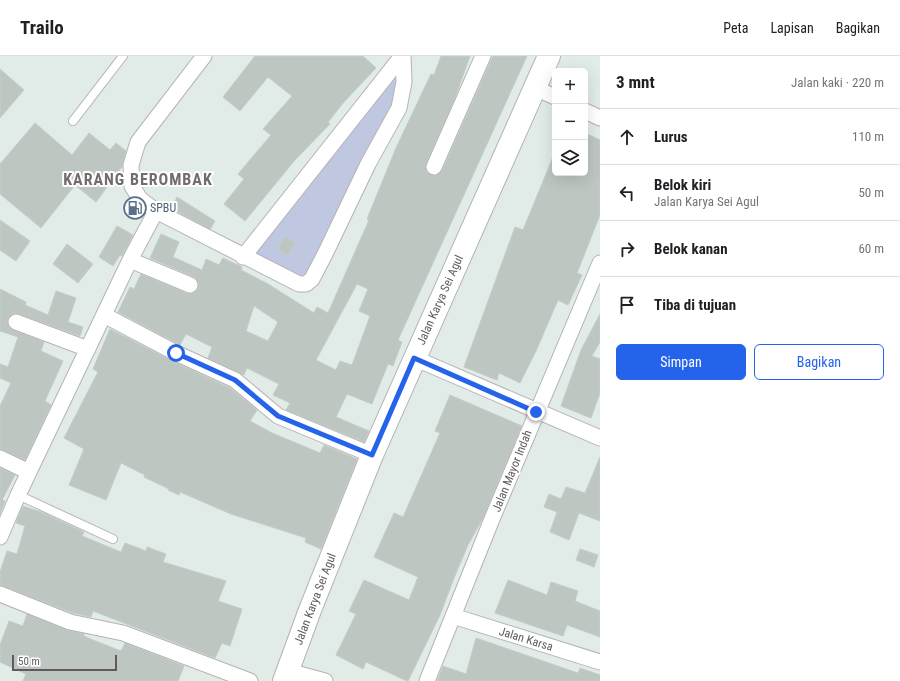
<!DOCTYPE html>
<html lang="id">
<meta charset="utf-8">
<style>
:root{--surface:#fff;--page:#f6f6f6;--text:#202124;--muted:#757577;--line:#e0e0e0;--accent:#2563eb}
body{margin:0;font-family:"Roboto Condensed",sans-serif;background:var(--page);color:var(--text)}
.controls{position:absolute;right:12px;top:12px;display:grid;overflow:hidden;border-radius:6px;box-shadow:0 4px 16px #0002}
.controls button{width:36px;height:36px;display:grid;place-items:center;padding:0;border:0;border-bottom:1px solid var(--line);background:var(--surface);color:var(--text);font:20px sans-serif}
.scale{position:absolute;left:12px;bottom:10px;width:105px;box-sizing:border-box;padding-left:4px;border:2px solid #605a5e;border-top:0;font-size:11px;line-height:14px;white-space:nowrap;color:#605a5e;-webkit-text-stroke:3px #fff;paint-order:stroke}
.stop{position:absolute;width:12px;height:12px;margin:-9px;border:3px solid #2563eb;border-radius:50%;background:#fff}
.stop.end{background:#2563eb;border-color:#fff;box-shadow:0 1px 4px #0008}
.list{margin:0;padding:0;list-style:none}
h2{display:flex;justify-content:space-between;align-items:center;height:52px;margin:0;padding:0 16px;font-size:17px}
h2 small{font-size:13px;font-weight:400;color:var(--muted)}
.list li{display:grid;grid-template-columns:26px 1fr auto;gap:12px;align-items:center;box-sizing:border-box;height:56px;padding:0 16px;border-top:1px solid var(--line)}
.list b{display:block;font-size:15px;white-space:nowrap}
.list p{margin:0;font-size:13px;white-space:nowrap;color:var(--muted)}
.list em{font-size:13px;font-style:normal;color:var(--muted)}
.actions{display:flex;gap:8px;padding:12px 16px}
.actions a{flex:1;padding:9px 0;border:1px solid var(--accent);border-radius:6px;text-align:center;font-size:14px;color:var(--accent)}
.actions .main{background:var(--accent);color:#fff}
.icon{flex:none;width:22px;height:22px;fill:none;stroke:currentColor;stroke-width:2;stroke-linecap:round;stroke-linejoin:round}
.map{position:relative;flex:none;width:600px;height:625px;overflow:hidden}
header{display:flex;align-items:center;gap:24px;box-sizing:border-box;height:56px;padding:0 20px;background:var(--surface);border-bottom:1px solid var(--line)}
header strong{font-size:19px}
nav{display:flex;gap:22px;margin-inline-start:auto;font-size:14px}
main{display:flex}
aside{flex:1;background:var(--surface)}
.map>svg:first-child{display:block}
.green{fill:#c0c7e0}
.building{fill:#bec6c1;stroke:#c0cfc7;fill-rule:evenodd}
.lines{fill:none;stroke-linecap:round;stroke-linejoin:round}
.service-casing{stroke:#b7b2b5;stroke-width:10}
.minor-casing{stroke:#b7b2b5;stroke-width:17}
.secondary-casing{stroke:#b7b1b5;stroke-width:24}
.service{stroke:#fff;stroke-width:8}
.minor{stroke:#fff;stroke-width:15}
.secondary{stroke:#fff;stroke-width:22}
.route{stroke:#2563eb;stroke-width:5}
.labels{text-anchor:middle;dominant-baseline:central;stroke-width:4;stroke-linejoin:round;paint-order:stroke}
.service-label{font-size:12px;fill:#4e5e75;stroke:#fff;text-anchor:start}
.street-label{font-size:12px;fill:#605a5e;stroke:#fff}
.district-label{font-size:16px;font-weight:bold;letter-spacing:1px;fill:#726b70;stroke:#fff}
</style>
<header>
<strong>Trailo</strong>
<nav><a>Peta</a><a>Lapisan</a><a>Bagikan</a></nav>
</header>
<main>
<div class="map">
<svg width="600" height="625" viewBox="0 0 600 625">
<rect width="100%" height="100%" fill="#e1ebe7"/>
<!-- green -->
<path class="green" d="M 398,7 L 401,40 L 306,227 L 245,200 Z"/>
<!-- building -->
<path class="building" d="M 255,0 L 363,0 L 376,12 L 344,46 L 328,66 L 330,68 L 295,104 L 245,165 L 224,148 L 244,123 L 238,118 L 271,79 L 263,73 L 292,40 L 268,21 L 240,55 L 223,41 Z
M 441,0 L 470,0 L 455,42 L 426,108 L 427,117 L 435,120 L 442,115 L 493,0 L 527,0 L 398,284 L 402,286 L 393,310 L 388,308 L 372,348 L 347,338 L 336,361 L 369,375 L 364,386 L 286,354 L 290,347 L 273,339 L 279,328 L 247,312 L 244,319 L 208,302 L 212,291 L 186,278 L 180,289 L 118,256 L 130,231 L 134,233 L 141,218 L 187,237 L 195,236 L 198,233 L 199,227 L 194,221 L 150,202 L 161,178 L 179,186 L 173,201 L 202,214 L 206,203 L 219,209 L 223,202 L 242,211 L 241,214 L 268,228 L 314,257 L 317,251 L 328,257 L 369,164 L 367,163 L 396,92 L 431,18 L 434,19 ZM 357,228 L 368,233 L 359,255 L 370,260 L 352,309 L 340,305 L 336,314 L 316,304 ZM 254,250 L 278,266 L 268,285 L 246,275 Z
M 0,13 L 24,34 L 0,62 Z
M 35,67 L 72,99 L 89,77 L 110,94 L 116,87 L 126,95 L 122,111 L 96,146 L 75,129 L 41,172 L 0,138 L 0,108 Z
M 585,77 L 600,84 L 600,159 L 577,217 L 582,219 L 568,249 L 558,244 L 536,295 L 520,327 L 499,317 L 497,324 L 464,311 L 515,171 L 523,174 L 555,96 L 555,117 L 585,117 Z
M 177,141 L 215,165 L 210,173 L 172,153 Z
M 0,164 L 30,185 L 16,205 L 0,194 Z
M 117,170 L 133,179 L 122,200 L 120,199 L 113,210 L 99,201 Z
M 285,180 L 296,187 L 287,200 L 277,193 Z
M 67,188 L 93,208 L 78,227 L 53,208 Z
M 0,233 L 26,246 L 25,249 L 48,259 L 56,235 L 76,242 L 68,266 L 83,271 L 80,280 L 19,258 L 14,257 L 8,262 L 9,272 L 44,286 L 41,295 L 63,305 L 45,345 L 51,349 L 25,404 L 0,393 L 0,350 L 11,327 L 0,322 L 0,308 L 8,311 L 18,281 L 0,275 Z
M 600,258 L 600,286 L 592,300 L 600,303 L 600,337 L 591,362 L 561,350 L 581,294 Z
M 110,273 L 172,305 L 230,332 L 257,354 L 250,365 L 272,377 L 320,397 L 324,389 L 357,403 L 321,493 L 305,486 L 306,482 L 231,458 L 180,436 L 179,439 L 168,434 L 169,433 L 144,421 L 145,419 L 121,407 L 106,444 L 69,429 L 84,393 L 64,382 L 98,316 L 93,313 Z
M 450,339 L 522,370 L 483,462 L 468,489 L 454,522 L 440,559 L 408,625 L 407,625 L 366,606 L 363,613 L 336,599 L 356,558 L 349,555 L 364,524 L 409,544 L 418,521 L 374,501 L 394,457 L 403,461 L 440,377 L 435,375 Z
M 600,401 L 600,465 L 579,457 L 569,484 L 550,476 L 557,456 L 544,451 L 549,438 L 561,443 L 566,431 L 585,437 Z
M 0,412 L 15,419 L 2,444 L 5,445 L 0,458 Z
M 23,450 L 41,456 L 84,476 L 82,480 L 121,496 L 125,487 L 146,495 L 147,491 L 166,498 L 163,506 L 226,525 L 218,545 L 242,553 L 230,590 L 222,587 L 215,602 L 93,555 L 91,561 L 73,557 L 0,529 L 0,516 L 7,495 L 17,498 L 25,470 L 16,467 Z
M 580,493 L 598,499 L 594,511 L 576,504 Z
M 508,524 L 547,539 L 551,526 L 578,535 L 575,545 L 600,555 L 600,581 L 567,569 L 563,580 L 495,557 Z
M 27,558 L 67,574 L 84,578 L 84,580 L 93,584 L 121,595 L 125,587 L 184,610 L 178,625 L 23,625 L 26,618 L 0,606 L 0,589 L 9,565 L 23,570 Z
M 476,582 L 578,617 L 580,612 L 600,619 L 600,625 L 437,625 L 443,610 L 466,618 Z"/>
<g class="lines">
<!-- service casing -->
<g class="service-casing">
<path id="service" d="M 73,65 L 123,0
M 18,439 L 113,483"/>
</g>
<!-- minor casing -->
<g class="minor-casing">
<path id="minor" d="M 204,0 L 138,86 L 131,109 L 132,130 L 140,143 L 156,155 L 299,228 L 306,228 L 312,223 L 326,196 L 368,108 L 399,52 L 404,26 L 403,0
M 535,32 L 555,41
M 585,55 L 600,62
M 434,111 L 483,0
M 243,201 L 402,0
M 130,204 L 190,229
M 104,259 L 176,297 L 235,324 L 278,360 L 372,399
M 16,266 L 88,293
M 414,302 L 600,382
M 0,402 L 29,416
M 0,481 L 18,439 L 130,204 L 156,155
M 0,538 L 70,566 L 123,577 L 250,625
M 453,560 L 600,606
M 288,615 L 325,625
M 427,625 L 492,463 L 600,207"/>
</g>
<!-- secondary casing -->
<g class="secondary-casing">
<path id="secondary" d="M 284,625 L 310,554 L 372,399 L 549,0"/>
</g>
<!-- service -->
<use href="#service" class="service"/>
<!-- minor -->
<use href="#minor" class="minor"/>
<!-- secondary -->
<use href="#secondary" class="secondary"/>
</g>
<g class="lines">
<!-- route -->
<path class="route" d="M 176,297 L 235,324 L 278,360 L 372,399 L 414,302 L 536,356"/>
</g>
<!-- icons -->
<defs>
<g id="fuel-ring" transform="scale(1.15)"><circle r="9.5" fill="#fff" stroke="#5c6f8a" stroke-width="1.5"/><path d="M-5.5-6h7V0h2V4h1.3V-2.5L3-4.5l.8-.8L6-3V5H2.5V1h-1V6h-7ZM-4.2-4.7v3.2H.2V-4.7Z" fill="#5c6f8a"/></g>
</defs>
<g fill-rule="evenodd">
<use href="#fuel-ring" x="135" y="152"/>
</g>
<g class="labels">
<!-- service labels -->
<g class="service-label">
<text x="150" y="152">SPBU</text>
</g>
<!-- street labels -->
<g class="street-label">
<text transform="translate(440 244) rotate(-66)">Jalan Karya Sei Agul</text>
<text transform="translate(512 415) rotate(-68)">Jalan Mayor Indah</text>
<text transform="translate(315 543) rotate(-69)">Jalan Karya Sei Agul</text>
<text transform="translate(526 583) rotate(17)">Jalan Karsa</text>
</g>
<!-- district labels -->
<g class="district-label">
<text x="138" y="123">KARANG BEROMBAK</text>
</g>
</g>
</svg>
<div class="controls">
<button>+</button>
<button>−</button>
<button><svg class="icon" aria-label="layers" viewBox="0 0 24 24"><path d="M12 4l9 5-9 5-9-5zM3 14l9 5 9-5"/></svg></button>
</div>
<div class="scale">50 m</div>
<div class="stop" style="left:176px;top:297px"></div>
<div class="stop end" style="left:536px;top:356px"></div>
</div>
<aside>
<h2>3 mnt<small>Jalan kaki · 220 m</small></h2>
<ul class="list">
<li><svg class="icon" aria-label="ahead" viewBox="0 0 24 24"><path d="M12 20V5M6 11l6-6 6 6"/></svg><div><b>Lurus</b></div><em>110 m</em></li>
<li><svg class="icon" aria-label="left" viewBox="0 0 24 24"><path d="M17 20v-9H6M10 6l-5 5 5 5"/></svg><div><b>Belok kiri</b><p>Jalan Karya Sei Agul</p></div><em>50 m</em></li>
<li><svg class="icon" aria-label="right" viewBox="0 0 24 24"><path d="M7 20v-9h11M14 6l5 5-5 5"/></svg><div><b>Belok kanan</b></div><em>60 m</em></li>
<li><svg class="icon" aria-label="arrive" viewBox="0 0 24 24"><path d="M6 21V4h12l-3 4 3 4H6"/></svg><div><b>Tiba di tujuan</b></div></li>
</ul>
<div class="actions"><a class="main">Simpan</a><a>Bagikan</a></div>
</aside>
</main>
